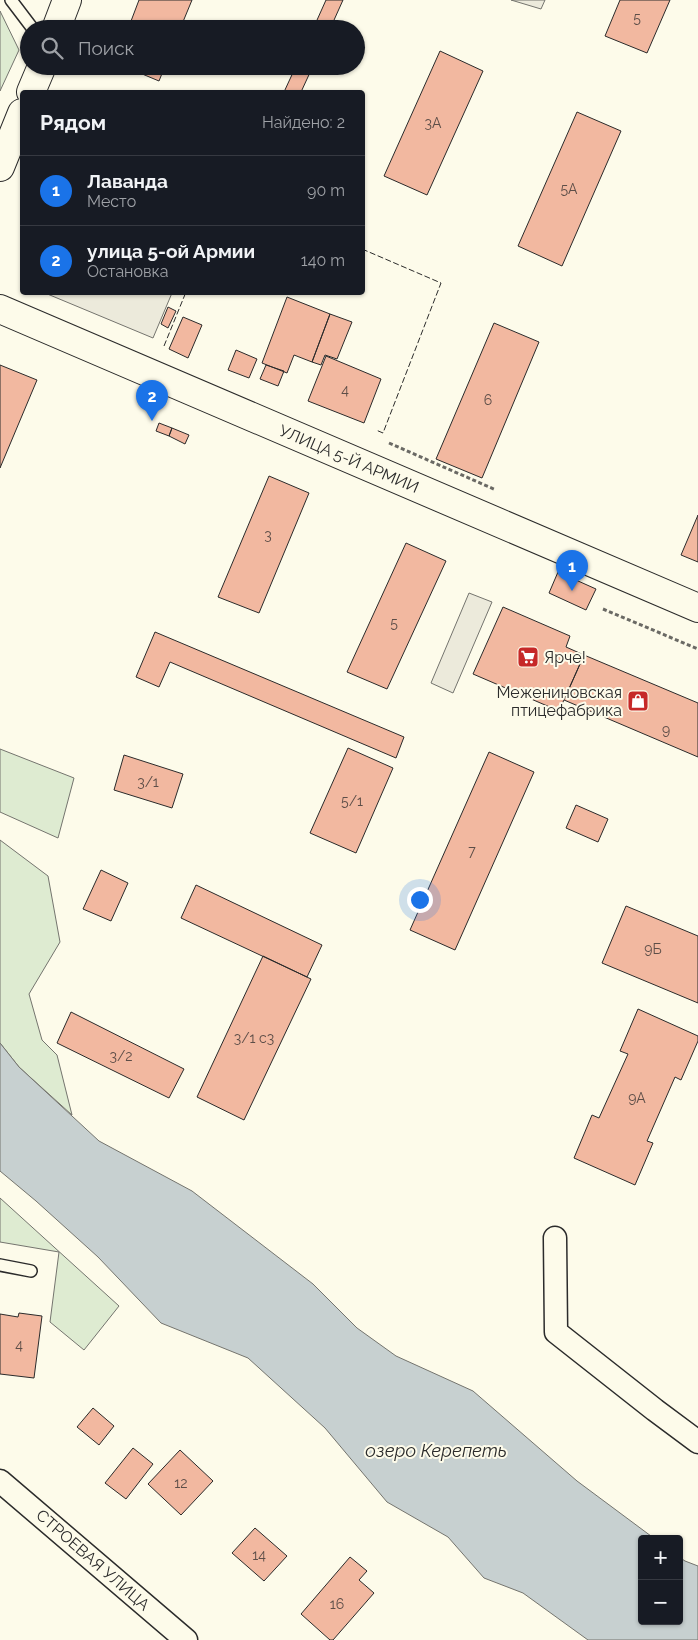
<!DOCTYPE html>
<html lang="ru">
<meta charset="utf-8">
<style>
:root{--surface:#171b24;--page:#20242c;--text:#f1f3f6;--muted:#9ea1a6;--line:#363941;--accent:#1a73e8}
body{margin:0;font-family:Raleway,sans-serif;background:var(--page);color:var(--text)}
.controls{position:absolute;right:15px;bottom:15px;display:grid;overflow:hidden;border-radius:5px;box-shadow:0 1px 4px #0004}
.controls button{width:45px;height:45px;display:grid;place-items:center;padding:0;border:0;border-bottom:1px solid var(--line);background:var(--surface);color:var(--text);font:25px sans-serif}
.you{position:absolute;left:419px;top:899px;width:18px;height:18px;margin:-12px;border:4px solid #fff;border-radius:50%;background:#1a73e8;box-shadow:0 0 0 8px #1a73e833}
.badge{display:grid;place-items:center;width:32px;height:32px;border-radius:50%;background:var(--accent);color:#fff;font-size:16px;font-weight:700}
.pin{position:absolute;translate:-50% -41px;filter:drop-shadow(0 1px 2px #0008)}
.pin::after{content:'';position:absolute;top:26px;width:18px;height:15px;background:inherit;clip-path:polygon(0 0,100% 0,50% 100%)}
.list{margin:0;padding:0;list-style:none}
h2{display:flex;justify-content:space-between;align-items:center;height:65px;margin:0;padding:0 20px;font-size:21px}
h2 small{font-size:16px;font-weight:400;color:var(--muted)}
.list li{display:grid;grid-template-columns:32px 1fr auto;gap:15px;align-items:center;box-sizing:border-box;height:70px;padding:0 20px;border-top:1px solid var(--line)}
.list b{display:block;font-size:19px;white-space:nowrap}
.list p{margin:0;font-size:16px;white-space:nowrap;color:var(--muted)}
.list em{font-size:16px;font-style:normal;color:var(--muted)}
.icon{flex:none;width:28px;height:28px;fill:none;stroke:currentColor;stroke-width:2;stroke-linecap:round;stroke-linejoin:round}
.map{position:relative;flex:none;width:698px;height:1640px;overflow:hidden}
.search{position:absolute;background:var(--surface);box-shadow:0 1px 4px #0004;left:20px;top:20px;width:345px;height:55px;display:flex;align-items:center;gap:12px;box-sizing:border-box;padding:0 18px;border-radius:28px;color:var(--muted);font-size:19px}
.panel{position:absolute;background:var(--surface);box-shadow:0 1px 4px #0004;left:20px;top:90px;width:345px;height:205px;border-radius:5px}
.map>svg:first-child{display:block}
.green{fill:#deebd1;stroke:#74746e}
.parking{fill:#eceadb;stroke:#74746e}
.water{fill:#c7d0d0;stroke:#74746e}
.building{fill:#f2b8a0;stroke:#2b2b2b}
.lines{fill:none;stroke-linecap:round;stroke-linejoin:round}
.lane-casing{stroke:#2b2b2b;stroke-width:14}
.street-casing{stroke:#2b2b2b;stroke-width:25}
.secondary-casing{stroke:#2b2b2b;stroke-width:30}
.path{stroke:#6a6964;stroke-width:3;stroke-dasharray:4 2.5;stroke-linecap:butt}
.lane{stroke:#fdfbea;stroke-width:11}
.street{stroke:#fdfbea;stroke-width:22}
.secondary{stroke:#fdfbea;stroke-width:28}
.fence{stroke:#2b2b2b;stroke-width:1;stroke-dasharray:6 2.5;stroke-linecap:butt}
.labels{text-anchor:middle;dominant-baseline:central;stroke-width:4;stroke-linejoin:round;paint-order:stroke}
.number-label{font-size:14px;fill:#5d4e48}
.street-label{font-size:16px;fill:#2b2b2b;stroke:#fdfbea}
.poi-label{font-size:16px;fill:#2b2b2b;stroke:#fdfbea;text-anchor:start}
.water-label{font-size:18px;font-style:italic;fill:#2b2b2b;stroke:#fdfbea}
</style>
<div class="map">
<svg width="698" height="1640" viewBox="0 0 698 1640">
<rect width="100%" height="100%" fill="#fdfbea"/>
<!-- green -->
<path class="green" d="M 0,11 L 19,50 L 0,91 Z
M 0,749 L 74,778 L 58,838 L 0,812 Z
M 0,840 L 48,876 L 60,942 L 29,994 L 42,1040 L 57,1055 L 72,1115 L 19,1067 L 0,1043 Z
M 0,1198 L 119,1306 L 84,1350 L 50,1322 L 59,1252 L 0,1242 Z"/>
<!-- parking -->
<path class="parking" d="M 511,0 L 545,0 L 541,9 Z
M 131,292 L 172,293 L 153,338 L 45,293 Z
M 469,593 L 492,602 L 453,693 L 431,683 Z"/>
<!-- water -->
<path class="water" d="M 0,1043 L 19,1067 L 99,1141 L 192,1191 L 313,1284 L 357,1328 L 396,1356 L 473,1391 L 577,1481 L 655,1539 L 642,1539 L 642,1621 L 679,1621 L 679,1557 L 685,1561 L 698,1566 L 698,1640 L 588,1640 L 523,1593 L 484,1578 L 448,1537 L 387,1502 L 325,1428 L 248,1358 L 161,1323 L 98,1257 L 36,1201 L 0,1171 Z"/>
<!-- building -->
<path class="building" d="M 139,0 L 192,0 L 180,29 L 128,29 Z
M 326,0 L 343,0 L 330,29 L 313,29 Z
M 620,0 L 670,0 L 647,53 L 605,36 Z
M 440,51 L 483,71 L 427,195 L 384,176 Z
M 123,66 L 165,66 L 159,81 Z
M 296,66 L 313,66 L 301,92 L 284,92 Z
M 577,112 L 621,131 L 562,266 L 518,246 Z
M 287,297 L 330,314 L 312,362 L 294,355 L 287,373 L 262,363 Z
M 168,307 L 176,311 L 168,328 L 161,324 Z
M 330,314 L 352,322 L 337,359 L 325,355 L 321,365 L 312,362 Z
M 183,317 L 202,325 L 188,358 L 169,349 Z
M 494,323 L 539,342 L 482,478 L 436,459 Z
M 236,350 L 257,359 L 249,378 L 228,370 Z
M 326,356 L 381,379 L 364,423 L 308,401 Z
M 0,365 L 37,380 L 0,468 Z
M 266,365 L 284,371 L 278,386 L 260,379 Z
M 159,423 L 172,428 L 169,436 L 156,431 Z
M 172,428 L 189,435 L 185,444 L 169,436 Z
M 269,476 L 309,493 L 259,613 L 218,597 Z
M 698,515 L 698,562 L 681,555 Z
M 406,543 L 446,561 L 387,689 L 347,672 Z
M 558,572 L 596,589 L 586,610 L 549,593 Z
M 503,607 L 570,636 L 566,647 L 584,655 L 559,711 L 473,674 Z
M 155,632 L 404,737 L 396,758 L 170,662 L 159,687 L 136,677 Z
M 584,655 L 698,703 L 698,757 L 564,700 Z
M 348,748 L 393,768 L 356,853 L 310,833 Z
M 489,752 L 534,772 L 455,950 L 410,930 Z
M 124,755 L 183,774 L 172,808 L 114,790 Z
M 576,805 L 608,819 L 598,842 L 566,828 Z
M 101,870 L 128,883 L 111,921 L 83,909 Z
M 196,885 L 322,945 L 307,977 L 181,918 Z
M 626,906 L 698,936 L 698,1003 L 602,963 Z
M 263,956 L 311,979 L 244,1120 L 197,1097 Z
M 638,1009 L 698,1036 L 698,1041 L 681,1080 L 675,1077 L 647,1141 L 653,1143 L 635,1185 L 574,1158 L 592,1115 L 599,1118 L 628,1054 L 620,1051 Z
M 71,1012 L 184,1069 L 169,1098 L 57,1043 Z
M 19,1313 L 42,1316 L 34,1378 L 0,1374 L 0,1314 L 18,1317 Z
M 93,1408 L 114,1426 L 99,1445 L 77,1427 Z
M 133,1448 L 153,1464 L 126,1499 L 105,1483 Z
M 180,1450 L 213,1481 L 181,1515 L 148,1484 Z
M 255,1528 L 287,1556 L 264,1581 L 232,1553 Z
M 350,1557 L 367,1571 L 359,1580 L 374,1593 L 333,1640 L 330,1640 L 301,1614 Z"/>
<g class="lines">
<!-- lane casing -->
<g class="lane-casing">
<path id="lane" d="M 11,0 L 33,29
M 0,1265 L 31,1271"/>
</g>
<!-- street casing -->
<g class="street-casing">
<path id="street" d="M 555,1238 L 556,1332 L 655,1410 L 698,1442
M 0,1481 L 186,1640"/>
</g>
<!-- secondary casing -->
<g class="secondary-casing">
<path id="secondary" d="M 56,29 L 67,0
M 31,92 L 42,66
M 0,167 L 22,113
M 0,309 L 698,608"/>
</g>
<!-- path -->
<path class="path" d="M 389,443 L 496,490
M 603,609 L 698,649"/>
<!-- lane -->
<use href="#lane" class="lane"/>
<!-- street -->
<use href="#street" class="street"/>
<!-- secondary -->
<use href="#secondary" class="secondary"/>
<!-- fence -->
<path class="fence" d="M 362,249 L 441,283 L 383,433 L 376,430
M 164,346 L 186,292"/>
</g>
<!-- icons -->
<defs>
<g id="supermarket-square" transform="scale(1.125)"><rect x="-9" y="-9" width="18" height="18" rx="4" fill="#c62828" stroke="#fdfbea"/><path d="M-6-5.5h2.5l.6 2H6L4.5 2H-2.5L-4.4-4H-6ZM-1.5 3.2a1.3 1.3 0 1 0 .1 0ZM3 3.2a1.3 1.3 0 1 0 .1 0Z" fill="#fff"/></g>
<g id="shop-square" transform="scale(1.125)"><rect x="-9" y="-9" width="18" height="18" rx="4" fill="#c62828" stroke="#fdfbea"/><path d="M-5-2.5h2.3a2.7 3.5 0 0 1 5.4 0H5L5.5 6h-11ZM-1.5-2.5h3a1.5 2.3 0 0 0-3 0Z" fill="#fff"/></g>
</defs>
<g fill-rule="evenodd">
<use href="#supermarket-square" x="528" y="657"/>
<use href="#shop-square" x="638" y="701"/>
</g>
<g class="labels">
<!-- number labels -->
<g class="number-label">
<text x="637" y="18">5</text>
<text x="433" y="123">3А</text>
<text x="569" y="189">5А</text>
<text x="345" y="390">4</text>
<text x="488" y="400">6</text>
<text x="268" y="535">3</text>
<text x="394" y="623">5</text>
<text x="666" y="730">9</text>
<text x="148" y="782">3/1</text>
<text x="352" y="801">5/1</text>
<text x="472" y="851">7</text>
<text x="653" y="949">9Б</text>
<text x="254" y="1038">3/1 с3</text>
<text x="121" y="1056">3/2</text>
<text x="637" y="1098">9А</text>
<text x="19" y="1345">4</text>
<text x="181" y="1483">12</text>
<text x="259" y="1555">14</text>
<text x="337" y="1604">16</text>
</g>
<!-- street labels -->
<g class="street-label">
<text transform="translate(349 459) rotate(23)">УЛИЦА 5-Й АРМИИ</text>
<text transform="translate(93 1560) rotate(41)">СТРОЕВАЯ УЛИЦА</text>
</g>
<!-- poi labels -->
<g class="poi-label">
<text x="544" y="657">Ярче!</text>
<text x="622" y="692" text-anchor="end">Межениновская<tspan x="622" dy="18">птицефабрика</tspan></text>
</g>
<!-- water labels -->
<g class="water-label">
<text x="436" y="1450">озеро Керепеть</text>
</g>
</g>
</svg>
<div class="controls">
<button>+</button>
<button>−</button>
</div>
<div class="you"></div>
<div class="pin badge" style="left:572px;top:591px">1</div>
<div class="pin badge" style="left:152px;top:421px">2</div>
<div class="search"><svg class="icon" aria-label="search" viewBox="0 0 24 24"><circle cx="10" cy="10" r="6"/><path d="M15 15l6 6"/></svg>Поиск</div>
<section class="panel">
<h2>Рядом<small>Найдено: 2</small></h2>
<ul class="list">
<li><span class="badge">1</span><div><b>Лаванда</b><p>Место</p></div><em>90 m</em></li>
<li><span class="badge">2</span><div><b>улица 5-ой Армии</b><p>Остановка</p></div><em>140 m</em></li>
</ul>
</section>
</div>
